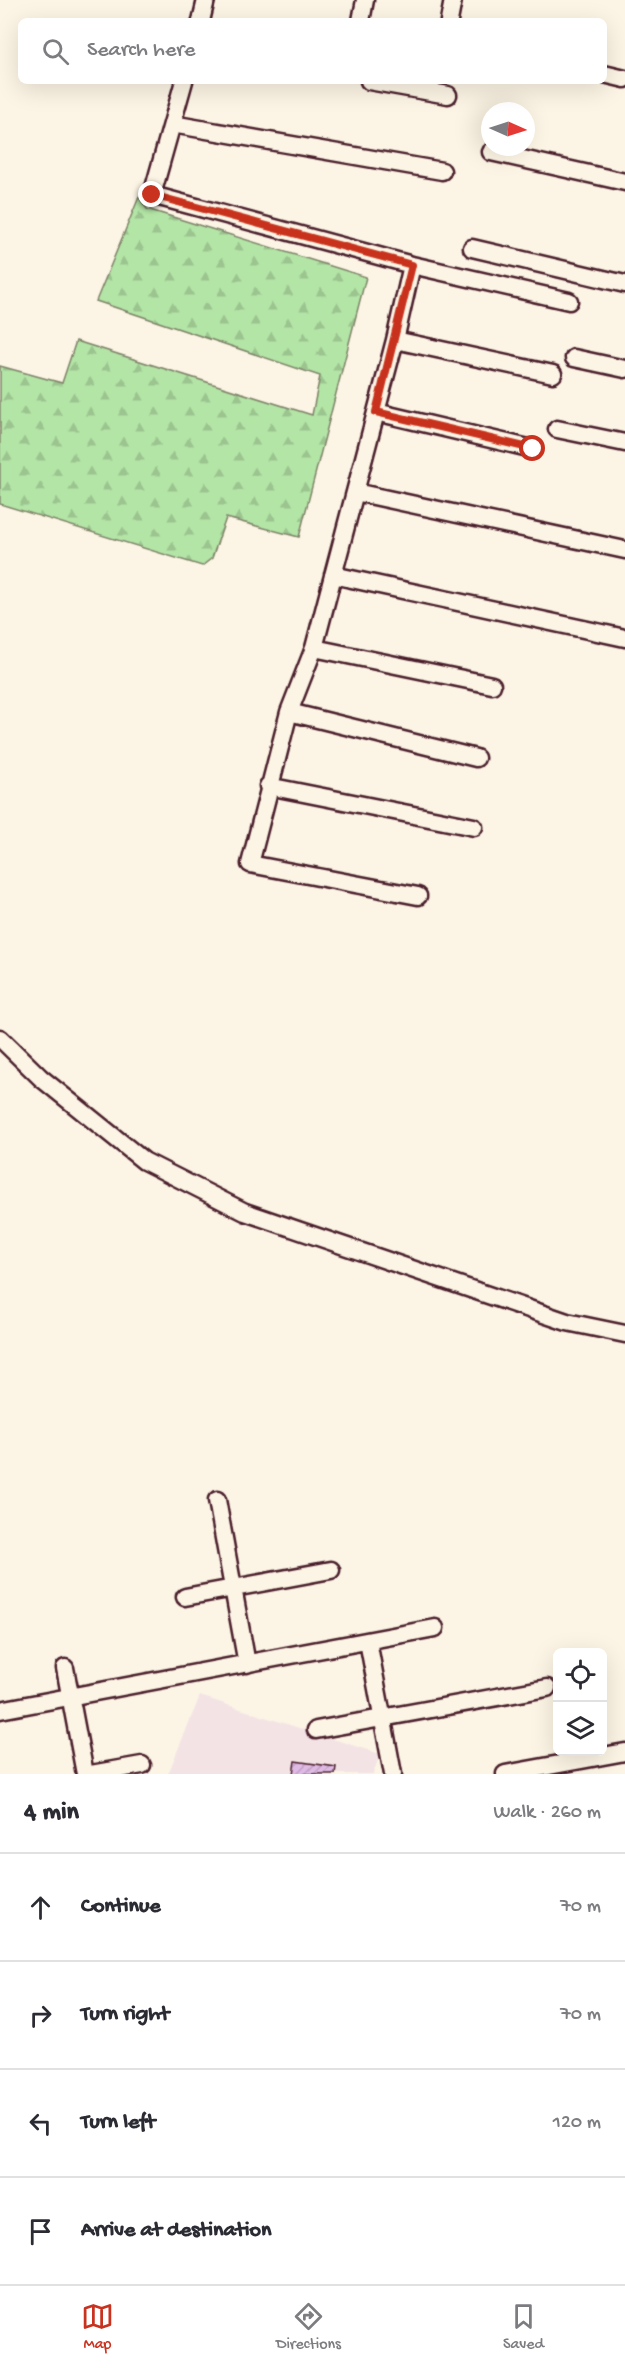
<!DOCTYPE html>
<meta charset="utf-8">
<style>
:root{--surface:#fff;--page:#f2f2f3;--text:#2b2b33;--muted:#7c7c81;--line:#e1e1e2;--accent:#c8321e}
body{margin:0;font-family:"Gochi Hand",sans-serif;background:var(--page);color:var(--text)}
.controls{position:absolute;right:18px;bottom:18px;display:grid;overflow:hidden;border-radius:9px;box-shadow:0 6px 24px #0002}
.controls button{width:54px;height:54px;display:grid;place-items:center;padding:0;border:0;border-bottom:2px solid var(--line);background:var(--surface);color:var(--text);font:30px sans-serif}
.compass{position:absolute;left:481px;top:102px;width:54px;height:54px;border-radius:50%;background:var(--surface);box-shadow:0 6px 24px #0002;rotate:93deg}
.stop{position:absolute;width:18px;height:18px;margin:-14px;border:4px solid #c8321e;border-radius:50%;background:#fff}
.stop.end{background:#c8321e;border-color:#fff;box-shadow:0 2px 6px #0008}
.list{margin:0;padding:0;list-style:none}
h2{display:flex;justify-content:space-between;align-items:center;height:78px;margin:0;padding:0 24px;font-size:26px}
h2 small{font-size:20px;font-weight:400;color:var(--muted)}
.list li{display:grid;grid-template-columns:39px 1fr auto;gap:18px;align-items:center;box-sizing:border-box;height:108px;padding:0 24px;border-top:2px solid var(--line)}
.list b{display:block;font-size:22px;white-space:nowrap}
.list em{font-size:20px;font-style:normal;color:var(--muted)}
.icon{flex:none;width:33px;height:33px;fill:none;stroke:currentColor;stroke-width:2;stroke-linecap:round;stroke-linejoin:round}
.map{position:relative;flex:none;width:625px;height:1774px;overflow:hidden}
.search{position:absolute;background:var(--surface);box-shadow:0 6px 24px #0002;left:18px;right:18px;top:18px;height:66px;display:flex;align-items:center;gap:15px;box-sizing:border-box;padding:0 21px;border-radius:9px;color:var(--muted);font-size:22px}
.sheet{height:510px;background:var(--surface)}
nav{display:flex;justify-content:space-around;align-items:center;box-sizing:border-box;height:84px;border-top:2px solid var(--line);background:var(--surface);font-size:16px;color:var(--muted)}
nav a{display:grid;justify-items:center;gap:3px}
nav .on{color:var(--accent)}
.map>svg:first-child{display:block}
.built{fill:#f3e3e5}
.forest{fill:url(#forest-firs);stroke:#7e8268;stroke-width:1.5}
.building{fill:url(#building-hatch);stroke:#4a1f2b;stroke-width:1.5}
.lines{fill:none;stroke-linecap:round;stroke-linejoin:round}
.minor-casing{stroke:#4a1f2b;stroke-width:21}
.minor{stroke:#fcf5e5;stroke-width:16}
.route{stroke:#c8321e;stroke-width:8}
</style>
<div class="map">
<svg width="625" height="1774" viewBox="0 0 625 1774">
<defs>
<pattern id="forest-firs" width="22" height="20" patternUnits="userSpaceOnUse" patternTransform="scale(1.5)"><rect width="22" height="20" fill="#b3e5a6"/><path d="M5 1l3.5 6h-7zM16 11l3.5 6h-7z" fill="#9bc48f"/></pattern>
<pattern id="building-hatch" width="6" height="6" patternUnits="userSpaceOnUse" patternTransform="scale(1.5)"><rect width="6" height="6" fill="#dfbae4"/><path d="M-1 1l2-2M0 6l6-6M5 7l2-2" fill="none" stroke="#c19fc4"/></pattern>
</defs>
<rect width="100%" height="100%" fill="#fcf5e5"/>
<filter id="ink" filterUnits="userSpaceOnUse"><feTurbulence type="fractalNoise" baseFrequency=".0167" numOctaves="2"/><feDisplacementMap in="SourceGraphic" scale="12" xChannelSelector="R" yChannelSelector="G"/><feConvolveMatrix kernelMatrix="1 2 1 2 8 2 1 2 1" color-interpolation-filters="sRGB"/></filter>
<g filter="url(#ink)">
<!-- built -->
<path class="built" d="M 200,1696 L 380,1754 L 373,1774 L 168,1774 Z"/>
<!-- forest -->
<path class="forest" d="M 139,197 L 147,209 L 366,277 L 299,537 L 226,518 L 212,558 L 202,566 L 0,504 L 0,366 L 62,383 L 76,341 L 312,415 L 320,376 L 96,301 Z"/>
<!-- building -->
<path class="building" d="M 295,1761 L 336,1767 L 335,1774 L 293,1774 Z"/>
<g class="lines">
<!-- minor casing -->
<g class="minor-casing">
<path id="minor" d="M 201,21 L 206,0
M 361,21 L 365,0
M 449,21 L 453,0
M 604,74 L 625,79
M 184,81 L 152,195 L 412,265 L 569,301
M 369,81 L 448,95
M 172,124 L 442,171
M 491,152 L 625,182
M 472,248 L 625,284
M 412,265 L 395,340 L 314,648 L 289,712 L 250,864 L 418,896
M 395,340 L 553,374
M 574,358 L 625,369
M 376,412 L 533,449
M 557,429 L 625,443
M 355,492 L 625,550
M 333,575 L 625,638
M 314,648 L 492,685
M 289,712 L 476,758
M 268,786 L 474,827
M 0,1038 L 41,1078 L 144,1161 L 245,1212 L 567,1322 L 625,1334
M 217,1500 L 247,1664
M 185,1597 L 331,1570
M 368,1641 L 393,1774
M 65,1668 L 85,1774
M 0,1710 L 435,1628
M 316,1730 L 547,1688
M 91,1774 L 142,1765
M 505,1774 L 625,1752"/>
</g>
<!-- minor -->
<use href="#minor" class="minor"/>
</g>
</g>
<g class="lines" filter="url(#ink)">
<!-- route -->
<path class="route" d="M 152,195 L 412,265 L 376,412 L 533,449"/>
</g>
</svg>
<div class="controls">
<button><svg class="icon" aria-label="locate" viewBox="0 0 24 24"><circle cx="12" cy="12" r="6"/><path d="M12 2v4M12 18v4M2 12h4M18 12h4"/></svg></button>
<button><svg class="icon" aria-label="layers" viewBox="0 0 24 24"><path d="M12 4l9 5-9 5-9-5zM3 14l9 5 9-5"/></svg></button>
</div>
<svg class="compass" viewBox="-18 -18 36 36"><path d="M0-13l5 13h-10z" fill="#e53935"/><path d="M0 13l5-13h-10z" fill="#7c7c81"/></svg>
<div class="stop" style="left:533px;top:449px"></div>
<div class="stop end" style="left:152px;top:195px"></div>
<div class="search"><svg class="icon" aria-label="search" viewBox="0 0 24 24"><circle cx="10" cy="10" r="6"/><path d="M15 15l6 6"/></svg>Search here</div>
</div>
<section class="sheet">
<h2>4 min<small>Walk · 260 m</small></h2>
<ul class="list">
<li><svg class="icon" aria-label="ahead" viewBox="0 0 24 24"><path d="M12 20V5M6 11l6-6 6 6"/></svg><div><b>Continue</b></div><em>70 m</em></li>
<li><svg class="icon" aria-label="right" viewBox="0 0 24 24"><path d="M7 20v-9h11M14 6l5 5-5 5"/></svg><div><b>Turn right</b></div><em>70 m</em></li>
<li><svg class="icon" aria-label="left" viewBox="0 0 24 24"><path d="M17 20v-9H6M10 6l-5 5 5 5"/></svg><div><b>Turn left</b></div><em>120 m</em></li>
<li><svg class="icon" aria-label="arrive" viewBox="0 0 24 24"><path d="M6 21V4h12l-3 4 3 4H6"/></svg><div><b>Arrive at destination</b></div></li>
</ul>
</section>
<nav>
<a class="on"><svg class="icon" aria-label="map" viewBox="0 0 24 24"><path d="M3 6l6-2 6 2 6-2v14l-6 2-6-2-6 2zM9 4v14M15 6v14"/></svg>Map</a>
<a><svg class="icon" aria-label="directions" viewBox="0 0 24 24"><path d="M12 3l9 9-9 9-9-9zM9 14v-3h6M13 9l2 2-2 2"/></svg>Directions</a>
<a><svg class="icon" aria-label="saved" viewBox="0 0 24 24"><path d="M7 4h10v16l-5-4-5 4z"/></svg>Saved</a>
</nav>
